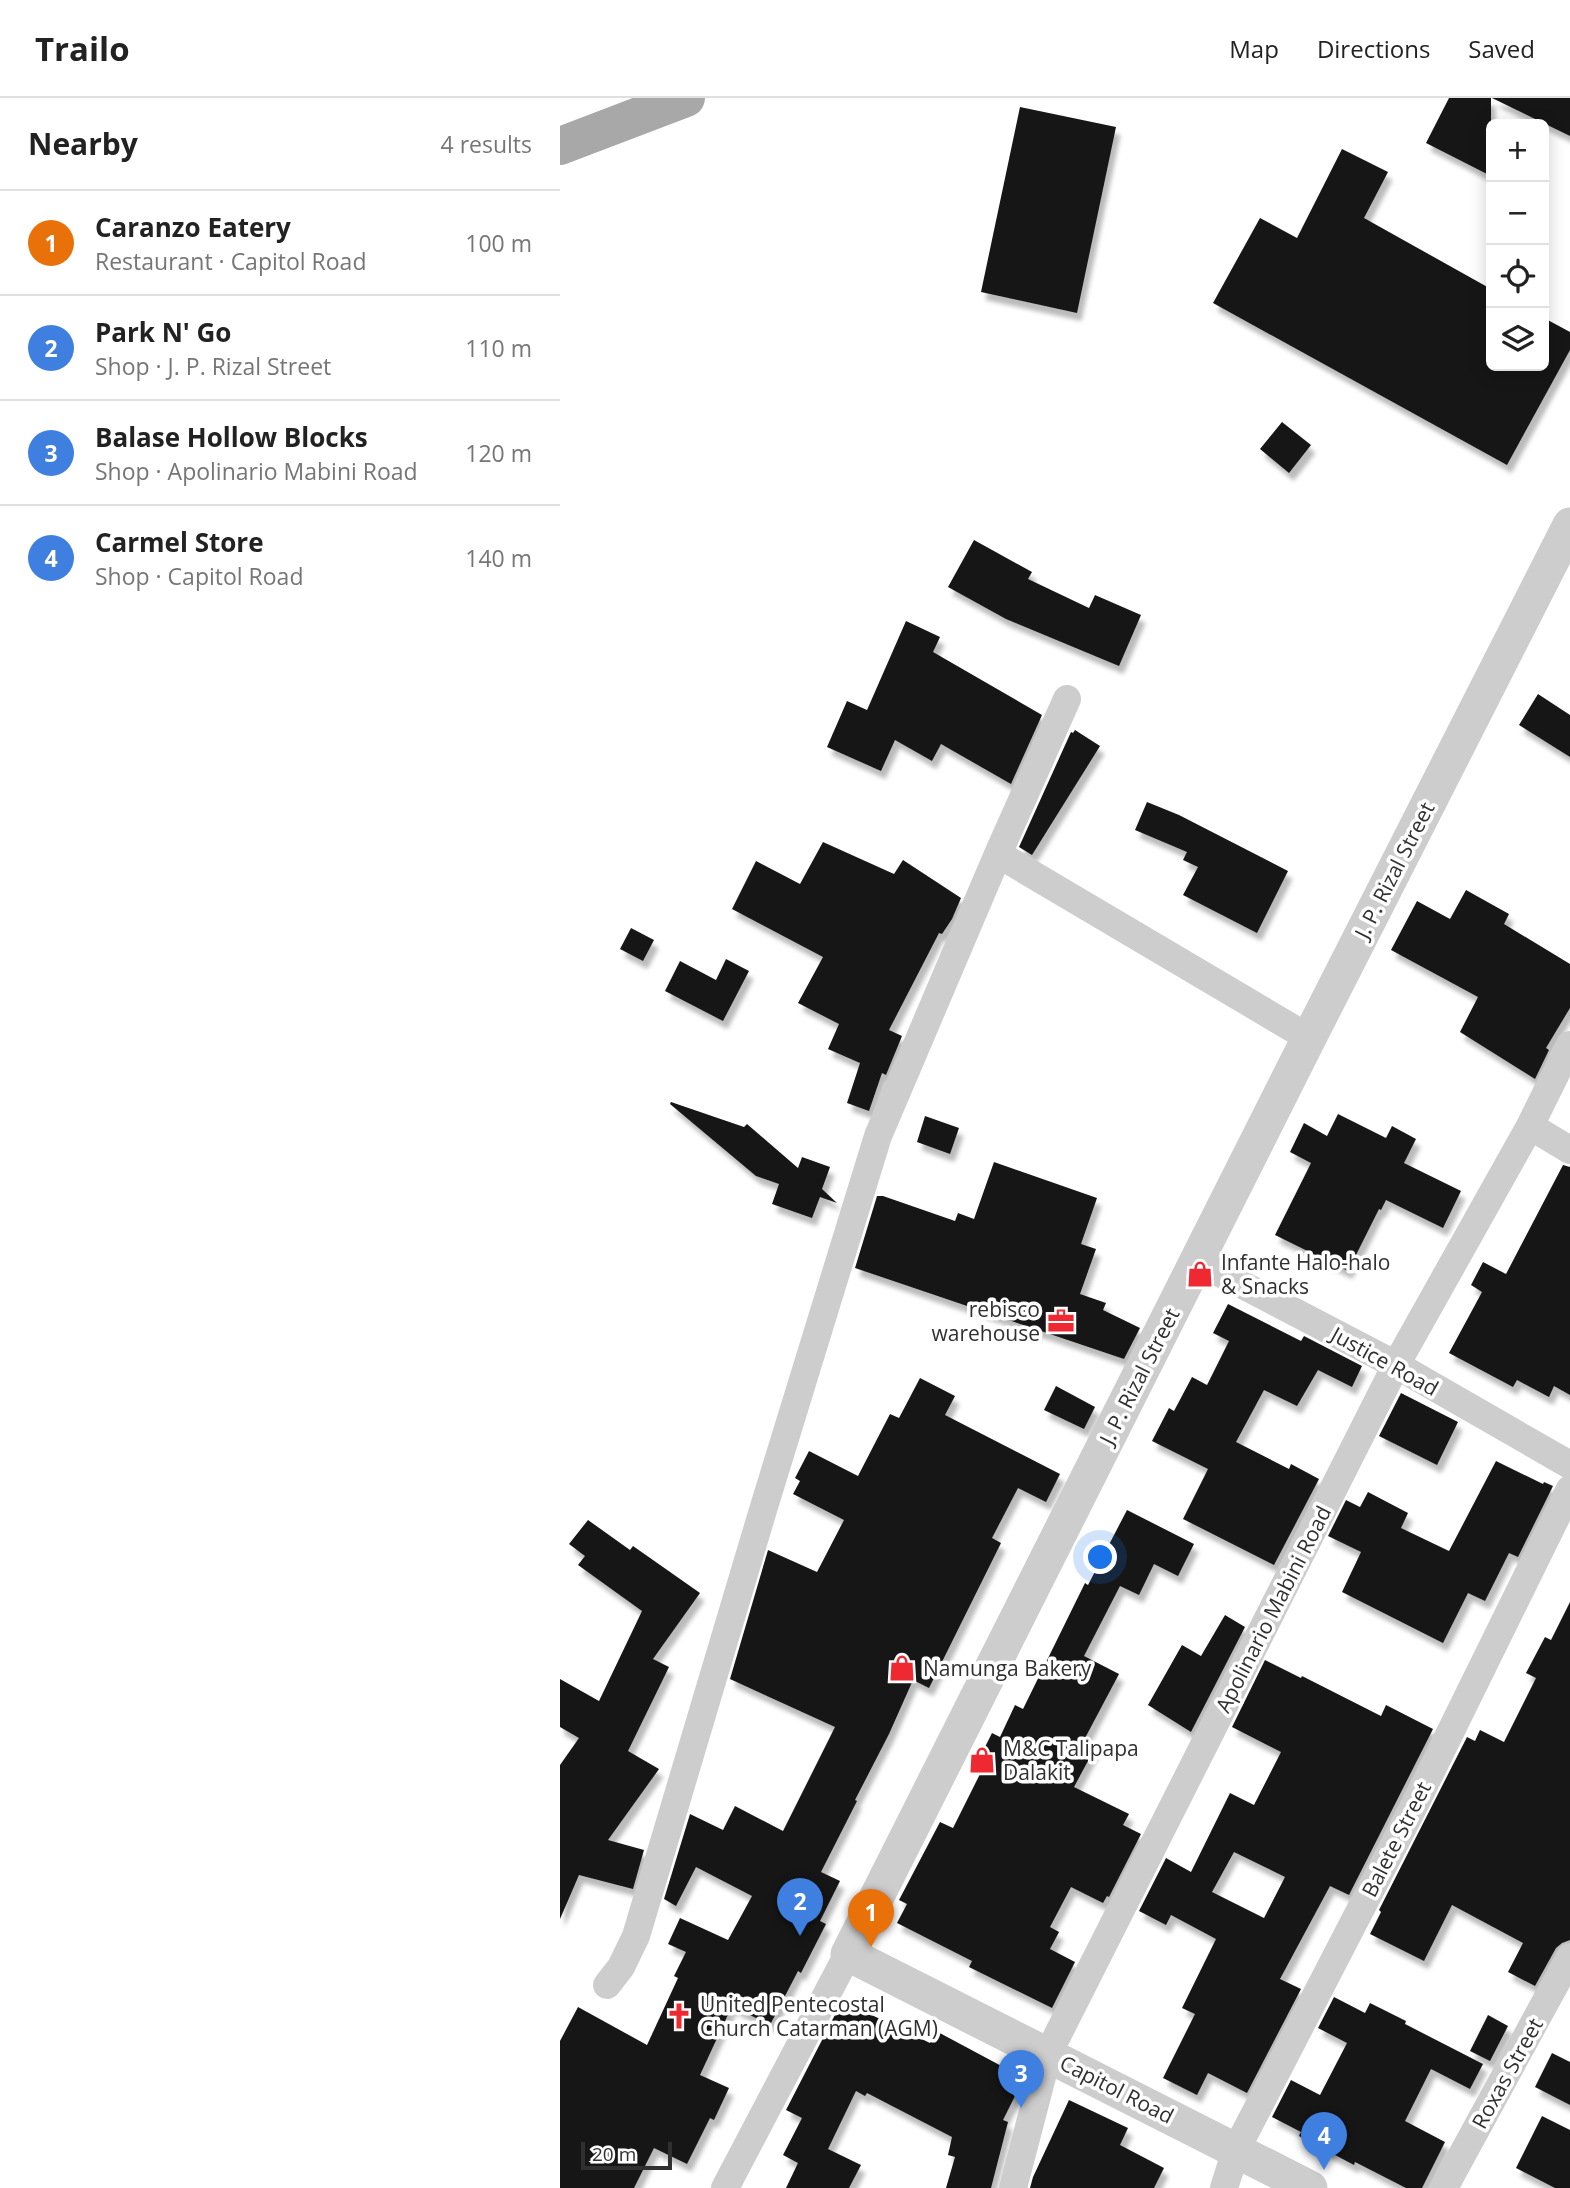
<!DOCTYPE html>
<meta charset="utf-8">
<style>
:root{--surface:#fff;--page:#f2f2f2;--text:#222;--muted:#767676;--line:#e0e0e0;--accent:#d93025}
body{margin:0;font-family:"Open Sans",sans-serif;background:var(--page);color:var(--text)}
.controls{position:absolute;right:21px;top:21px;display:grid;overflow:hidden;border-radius:10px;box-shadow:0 4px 18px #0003}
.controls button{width:63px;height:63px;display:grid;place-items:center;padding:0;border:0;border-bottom:2px solid var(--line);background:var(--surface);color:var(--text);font:35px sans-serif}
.scale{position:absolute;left:21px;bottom:18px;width:91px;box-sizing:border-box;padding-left:7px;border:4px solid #303030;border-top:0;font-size:19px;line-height:24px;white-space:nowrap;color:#303030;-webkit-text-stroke:5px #fff;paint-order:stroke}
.you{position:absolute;left:541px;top:1460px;width:24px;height:24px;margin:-18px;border:5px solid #fff;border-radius:50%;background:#1a73e8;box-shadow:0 0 0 10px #1a73e833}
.badge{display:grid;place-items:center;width:46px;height:46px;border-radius:50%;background:var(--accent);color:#fff;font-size:23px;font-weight:700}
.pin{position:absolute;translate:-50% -58px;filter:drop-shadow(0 2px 4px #0008)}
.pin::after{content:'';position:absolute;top:37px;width:24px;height:21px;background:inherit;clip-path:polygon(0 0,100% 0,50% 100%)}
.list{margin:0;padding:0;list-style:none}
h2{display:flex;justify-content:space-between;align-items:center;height:91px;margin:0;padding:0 28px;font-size:30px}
h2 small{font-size:23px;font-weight:400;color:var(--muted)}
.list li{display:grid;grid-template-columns:46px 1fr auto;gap:21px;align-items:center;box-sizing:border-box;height:105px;padding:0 28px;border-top:2px solid var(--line)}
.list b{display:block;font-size:26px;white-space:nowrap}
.list p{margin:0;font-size:23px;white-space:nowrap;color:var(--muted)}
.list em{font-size:23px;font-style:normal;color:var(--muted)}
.icon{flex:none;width:38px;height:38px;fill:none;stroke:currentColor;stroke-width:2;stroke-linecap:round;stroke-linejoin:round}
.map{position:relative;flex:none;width:1010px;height:2090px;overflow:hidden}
header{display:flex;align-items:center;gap:42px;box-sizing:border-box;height:98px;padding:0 35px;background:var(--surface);border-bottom:2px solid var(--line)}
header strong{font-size:33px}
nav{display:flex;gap:38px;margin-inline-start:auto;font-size:24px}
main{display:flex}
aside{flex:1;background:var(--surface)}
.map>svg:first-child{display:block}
.building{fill:#171717;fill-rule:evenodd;filter:url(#shadow)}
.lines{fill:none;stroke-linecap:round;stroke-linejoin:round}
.minor{stroke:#cdcdcd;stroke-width:28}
.tertiary{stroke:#cdcdcd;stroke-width:35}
.primary{stroke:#a8a8a8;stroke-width:38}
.labels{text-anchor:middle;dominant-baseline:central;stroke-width:7;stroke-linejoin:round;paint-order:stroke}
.street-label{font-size:21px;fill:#303030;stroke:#fff}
.poi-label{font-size:21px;fill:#303030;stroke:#fff;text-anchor:start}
</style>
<header>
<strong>Trailo</strong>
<nav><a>Map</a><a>Directions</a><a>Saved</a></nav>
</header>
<main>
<aside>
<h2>Nearby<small>4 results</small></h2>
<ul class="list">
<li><span class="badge" style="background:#e8710a">1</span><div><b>Caranzo Eatery</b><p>Restaurant · Capitol Road</p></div><em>100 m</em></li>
<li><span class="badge" style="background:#3f7fe0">2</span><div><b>Park N' Go</b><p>Shop · J. P. Rizal Street</p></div><em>110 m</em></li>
<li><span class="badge" style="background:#3f7fe0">3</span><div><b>Balase Hollow Blocks</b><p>Shop · Apolinario Mabini Road</p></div><em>120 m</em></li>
<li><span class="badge" style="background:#3f7fe0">4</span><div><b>Carmel Store</b><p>Shop · Capitol Road</p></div><em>140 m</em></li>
</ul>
</aside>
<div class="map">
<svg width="1010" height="2090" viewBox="0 0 1010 2090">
<defs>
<filter id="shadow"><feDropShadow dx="4.5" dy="8" stdDeviation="2" flood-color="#0004"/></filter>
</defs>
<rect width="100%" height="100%" fill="#fff"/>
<!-- building -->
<path class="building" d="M 889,0 L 931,0 L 931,78 L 866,45 Z
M 932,0 L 1010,0 L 1010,38 Z
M 460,9 L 556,29 L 517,215 L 421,194 Z
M 782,51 L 828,74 L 804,120 L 931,191 L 931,268 L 984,268 L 984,220 L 1010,234 L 1010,252 L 947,367 L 653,205 L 700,120 L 737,140 Z
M 722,324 L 751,347 L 729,375 L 700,351 Z
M 414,442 L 472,474 L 468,481 L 529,510 L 535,497 L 581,517 L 559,568 L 446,521 L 388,489 Z
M 346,523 L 380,539 L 373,554 L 482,617 L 451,686 L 381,646 L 372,663 L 335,642 L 321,673 L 267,649 L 287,603 L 307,612 Z
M 978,596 L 1010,617 L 1010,659 L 959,627 Z
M 515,632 L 540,648 L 472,757 L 459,749 L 511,634 L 513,635 Z
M 587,704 L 619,717 L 728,773 L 697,835 L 623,797 L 638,769 L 623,762 L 627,754 L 575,732 Z
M 263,744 L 334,776 L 343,762 L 401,800 L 392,821 L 382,836 L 379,835 L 329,932 L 342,938 L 326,977 L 322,975 L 309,1013 L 287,1005 L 300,965 L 268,951 L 279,926 L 238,905 L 263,859 L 172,811 L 196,763 L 240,786 Z
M 906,792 L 949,816 L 944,826 L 1010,866 L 1010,910 L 986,950 L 989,952 L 975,981 L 900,934 L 918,899 L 831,852 L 857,803 L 890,821 Z
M 71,830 L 94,842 L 83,863 L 60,851 Z
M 166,861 L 189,873 L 163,923 L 105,893 L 120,863 L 156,882 Z
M 111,1004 L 184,1029 L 187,1026 L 238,1070 L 242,1059 L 270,1069 L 262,1091 L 277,1105 L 260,1099 L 252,1120 L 212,1106 L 219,1086 L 196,1078 L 110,1006 Z
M 778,1016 L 826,1040 L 832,1028 L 856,1041 L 844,1065 L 901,1093 L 883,1130 L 826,1102 L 821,1112 L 819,1111 L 788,1173 L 715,1137 L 751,1065 L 730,1054 L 744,1025 L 767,1038 Z
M 365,1018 L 399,1030 L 390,1056 L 357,1044 Z
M 434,1064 L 537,1100 L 521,1146 L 536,1151 L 520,1196 L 546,1205 L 543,1212 L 580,1230 L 564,1261 L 295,1170 L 317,1098 L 323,1098 L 395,1123 L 398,1115 L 414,1121 Z
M 1003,1067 L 1010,1069 L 1010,1297 L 994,1288 L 989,1299 L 957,1282 L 953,1289 L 889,1255 L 922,1194 L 911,1187 L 923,1164 L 946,1176 Z
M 668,1206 L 741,1243 L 744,1238 L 802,1268 L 792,1289 L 758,1272 L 737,1308 L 704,1292 L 676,1344 L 729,1371 L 731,1366 L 759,1381 L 714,1467 L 623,1421 L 648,1371 L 592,1343 L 609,1310 L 614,1313 L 632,1279 L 647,1287 L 669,1243 L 653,1235 Z
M 360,1280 L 395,1298 L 385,1317 L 500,1376 L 486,1404 L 458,1390 L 432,1440 L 441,1445 L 369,1590 L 353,1582 L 329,1636 L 295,1702 L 297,1703 L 261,1774 L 280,1783 L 260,1823 L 266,1826 L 241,1875 L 238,1873 L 210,1927 L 172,1908 L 140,1977 L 169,1990 L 154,2022 L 150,2020 L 127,2066 L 94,2050 L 74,2090 L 0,2090 L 0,1943 L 18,1909 L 87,1947 L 118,1880 L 114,1878 L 126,1854 L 108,1846 L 120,1820 L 168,1842 L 192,1798 L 136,1769 L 116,1808 L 104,1801 L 130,1716 L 163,1732 L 175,1708 L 223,1733 L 275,1629 L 170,1581 L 208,1452 L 257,1474 L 284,1422 L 233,1396 L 240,1383 L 235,1380 L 249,1353 L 298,1378 L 330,1316 L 339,1320 Z
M 496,1288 L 535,1309 L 524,1331 L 484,1312 Z
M 841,1295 L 898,1324 L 877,1367 L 819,1338 Z
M 936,1363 L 983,1386 L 984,1384 L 993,1388 L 958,1459 L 949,1455 L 925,1503 L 908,1495 L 883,1545 L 782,1494 L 801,1454 L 768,1438 L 786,1402 L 800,1409 L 808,1394 L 848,1415 L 841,1430 L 889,1453 Z
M 567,1412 L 634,1446 L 618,1478 L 594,1466 L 579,1497 L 560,1488 L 524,1558 L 559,1576 L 524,1642 L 536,1648 L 514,1689 L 569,1716 L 563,1727 L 581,1736 L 549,1799 L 547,1798 L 543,1805 L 511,1789 L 490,1829 L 499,1834 L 490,1851 L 515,1864 L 492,1910 L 409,1869 L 412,1863 L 337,1825 L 347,1806 L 339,1802 L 380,1724 L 393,1730 L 422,1672 L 415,1669 L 432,1635 L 440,1639 L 455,1607 L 463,1611 L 525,1485 L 528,1487 Z
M 28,1422 L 70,1452 L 73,1448 L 140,1495 L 93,1561 L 109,1569 L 68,1653 L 99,1671 L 48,1742 L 84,1752 L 73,1791 L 19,1777 L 0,1821 L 0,1667 L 19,1640 L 0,1629 L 0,1581 L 39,1603 L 82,1513 L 18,1467 L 25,1458 L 9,1446 Z
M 1010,1504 L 1010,1842 L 1002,1845 L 996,1850 L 975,1888 L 948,1874 L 963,1845 L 892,1807 L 864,1863 L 810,1836 L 821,1814 L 819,1812 L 907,1639 L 915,1643 L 920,1632 L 944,1644 L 976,1580 L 966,1575 L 985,1539 L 991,1542 Z
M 665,1517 L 685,1529 L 631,1634 L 588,1607 L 622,1547 L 641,1558 Z
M 705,1562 L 741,1580 L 742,1578 L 821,1618 L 826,1607 L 873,1631 L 789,1797 L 770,1788 L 720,1881 L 741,1891 L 687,1995 L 648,1975 L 637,1997 L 603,1980 L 635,1916 L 622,1910 L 656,1841 L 611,1817 L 606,1827 L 579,1813 L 606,1760 L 631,1774 L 670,1695 L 694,1707 L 721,1654 L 672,1629 ZM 674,1754 L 725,1779 L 704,1820 L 652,1794 Z
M 774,1899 L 805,1915 L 810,1905 L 846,1923 L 845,1926 L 923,1966 L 910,1991 L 871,1971 L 845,2023 L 885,2044 L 862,2090 L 846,2090 L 795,2064 L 794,2067 L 739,2038 L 741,2034 L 712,2019 L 731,1982 L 760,1997 L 787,1945 L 758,1930 Z
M 279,1909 L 291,1915 L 295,1909 L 370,1945 L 376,1933 L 464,1980 L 443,2022 L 448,2024 L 431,2090 L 386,2090 L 395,2059 L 388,2057 L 392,2039 L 307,1995 L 305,1998 L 296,1993 L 268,2051 L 301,2067 L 289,2090 L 226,2090 L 238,2065 L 223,2057 L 242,2020 L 226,2012 Z
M 928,1917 L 948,1928 L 930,1963 L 910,1953 Z
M 992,1955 L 1010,1964 L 1010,2007 L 975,1989 Z
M 509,2002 L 568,2030 L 560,2047 L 604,2070 L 594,2090 L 470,2090 L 473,2079 Z
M 982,2018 L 1010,2032 L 1010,2090 L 995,2090 L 956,2070 Z"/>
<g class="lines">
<!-- minor -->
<path class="minor" d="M 507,601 L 438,756 L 749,940
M 970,1028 L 1010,1052
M 637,1163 L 836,1267 L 1010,1367
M 47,1887 L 61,1869 L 76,1838 L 203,1412 L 318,1038 L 438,756
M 165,2090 L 288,1856
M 453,2090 L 488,1956 L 836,1267 L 970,1028 L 1010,947
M 664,2090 L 676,2052 L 854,1708 L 1010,1391
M 884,2090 L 1010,1859"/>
<!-- tertiary -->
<path class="tertiary" d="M 750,2090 L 288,1856 L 749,940 L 1010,427"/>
<!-- primary -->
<path class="primary" d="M 0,48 L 126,0"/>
</g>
<!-- icons -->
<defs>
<g id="shop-bare" transform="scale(2.1)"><path d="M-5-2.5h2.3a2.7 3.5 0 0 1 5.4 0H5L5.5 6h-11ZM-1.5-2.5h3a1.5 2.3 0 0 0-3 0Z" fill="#ef2932" stroke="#fff" stroke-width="2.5" paint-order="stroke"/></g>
<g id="office-bare" transform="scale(2.1)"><path d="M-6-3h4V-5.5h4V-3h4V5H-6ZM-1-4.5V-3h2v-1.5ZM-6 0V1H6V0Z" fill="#ef2932" stroke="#fff" stroke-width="2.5" paint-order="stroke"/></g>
<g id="church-bare" transform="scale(2.1)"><path d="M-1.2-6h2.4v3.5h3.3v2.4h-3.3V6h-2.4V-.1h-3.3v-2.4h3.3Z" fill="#ef2932" stroke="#fff" stroke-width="2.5" paint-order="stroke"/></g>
</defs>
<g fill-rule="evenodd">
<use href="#shop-bare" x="640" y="1176"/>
<use href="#office-bare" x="501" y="1223"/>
<use href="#shop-bare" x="342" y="1570"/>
<use href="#shop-bare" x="422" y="1662"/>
<use href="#church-bare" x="119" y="1918"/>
</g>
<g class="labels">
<!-- street labels -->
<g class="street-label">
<text transform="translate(834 772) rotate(-63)">J. P. Rizal Street</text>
<text transform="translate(825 1263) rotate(29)">Justice Road</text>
<text transform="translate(579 1278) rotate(-63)">J. P. Rizal Street</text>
<text transform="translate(713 1511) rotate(-63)">Apolinario Mabini Road</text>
<text transform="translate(836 1741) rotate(-63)">Balete Street</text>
<text transform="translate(947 1975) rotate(-61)">Roxas Street</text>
<text transform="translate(557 1991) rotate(27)">Capitol Road</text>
</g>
<!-- poi labels -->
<g class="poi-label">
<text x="661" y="1164">Infante Halo-halo<tspan x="661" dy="24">&amp; Snacks</tspan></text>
<text x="480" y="1211" text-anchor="end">rebisco<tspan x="480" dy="24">warehouse</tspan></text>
<text x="363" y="1570">Namunga Bakery</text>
<text x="443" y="1650">M&amp;C Talipapa<tspan x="443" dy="24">Dalakit</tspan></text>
<text x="140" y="1906">United Pentecostal<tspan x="140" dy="24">Church Catarman (AGM)</tspan></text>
</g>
</g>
</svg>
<div class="controls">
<button>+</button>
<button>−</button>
<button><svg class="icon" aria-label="locate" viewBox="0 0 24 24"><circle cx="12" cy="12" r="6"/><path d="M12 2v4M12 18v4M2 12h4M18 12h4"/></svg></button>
<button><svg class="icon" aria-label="layers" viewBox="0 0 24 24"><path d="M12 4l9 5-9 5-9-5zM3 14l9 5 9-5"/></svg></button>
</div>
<div class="scale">20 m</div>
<div class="you"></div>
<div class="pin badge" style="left:311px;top:1849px;background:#e8710a">1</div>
<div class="pin badge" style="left:240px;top:1838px;background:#3f7fe0">2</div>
<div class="pin badge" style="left:461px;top:2010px;background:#3f7fe0">3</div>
<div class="pin badge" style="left:764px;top:2072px;background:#3f7fe0">4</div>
</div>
</main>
